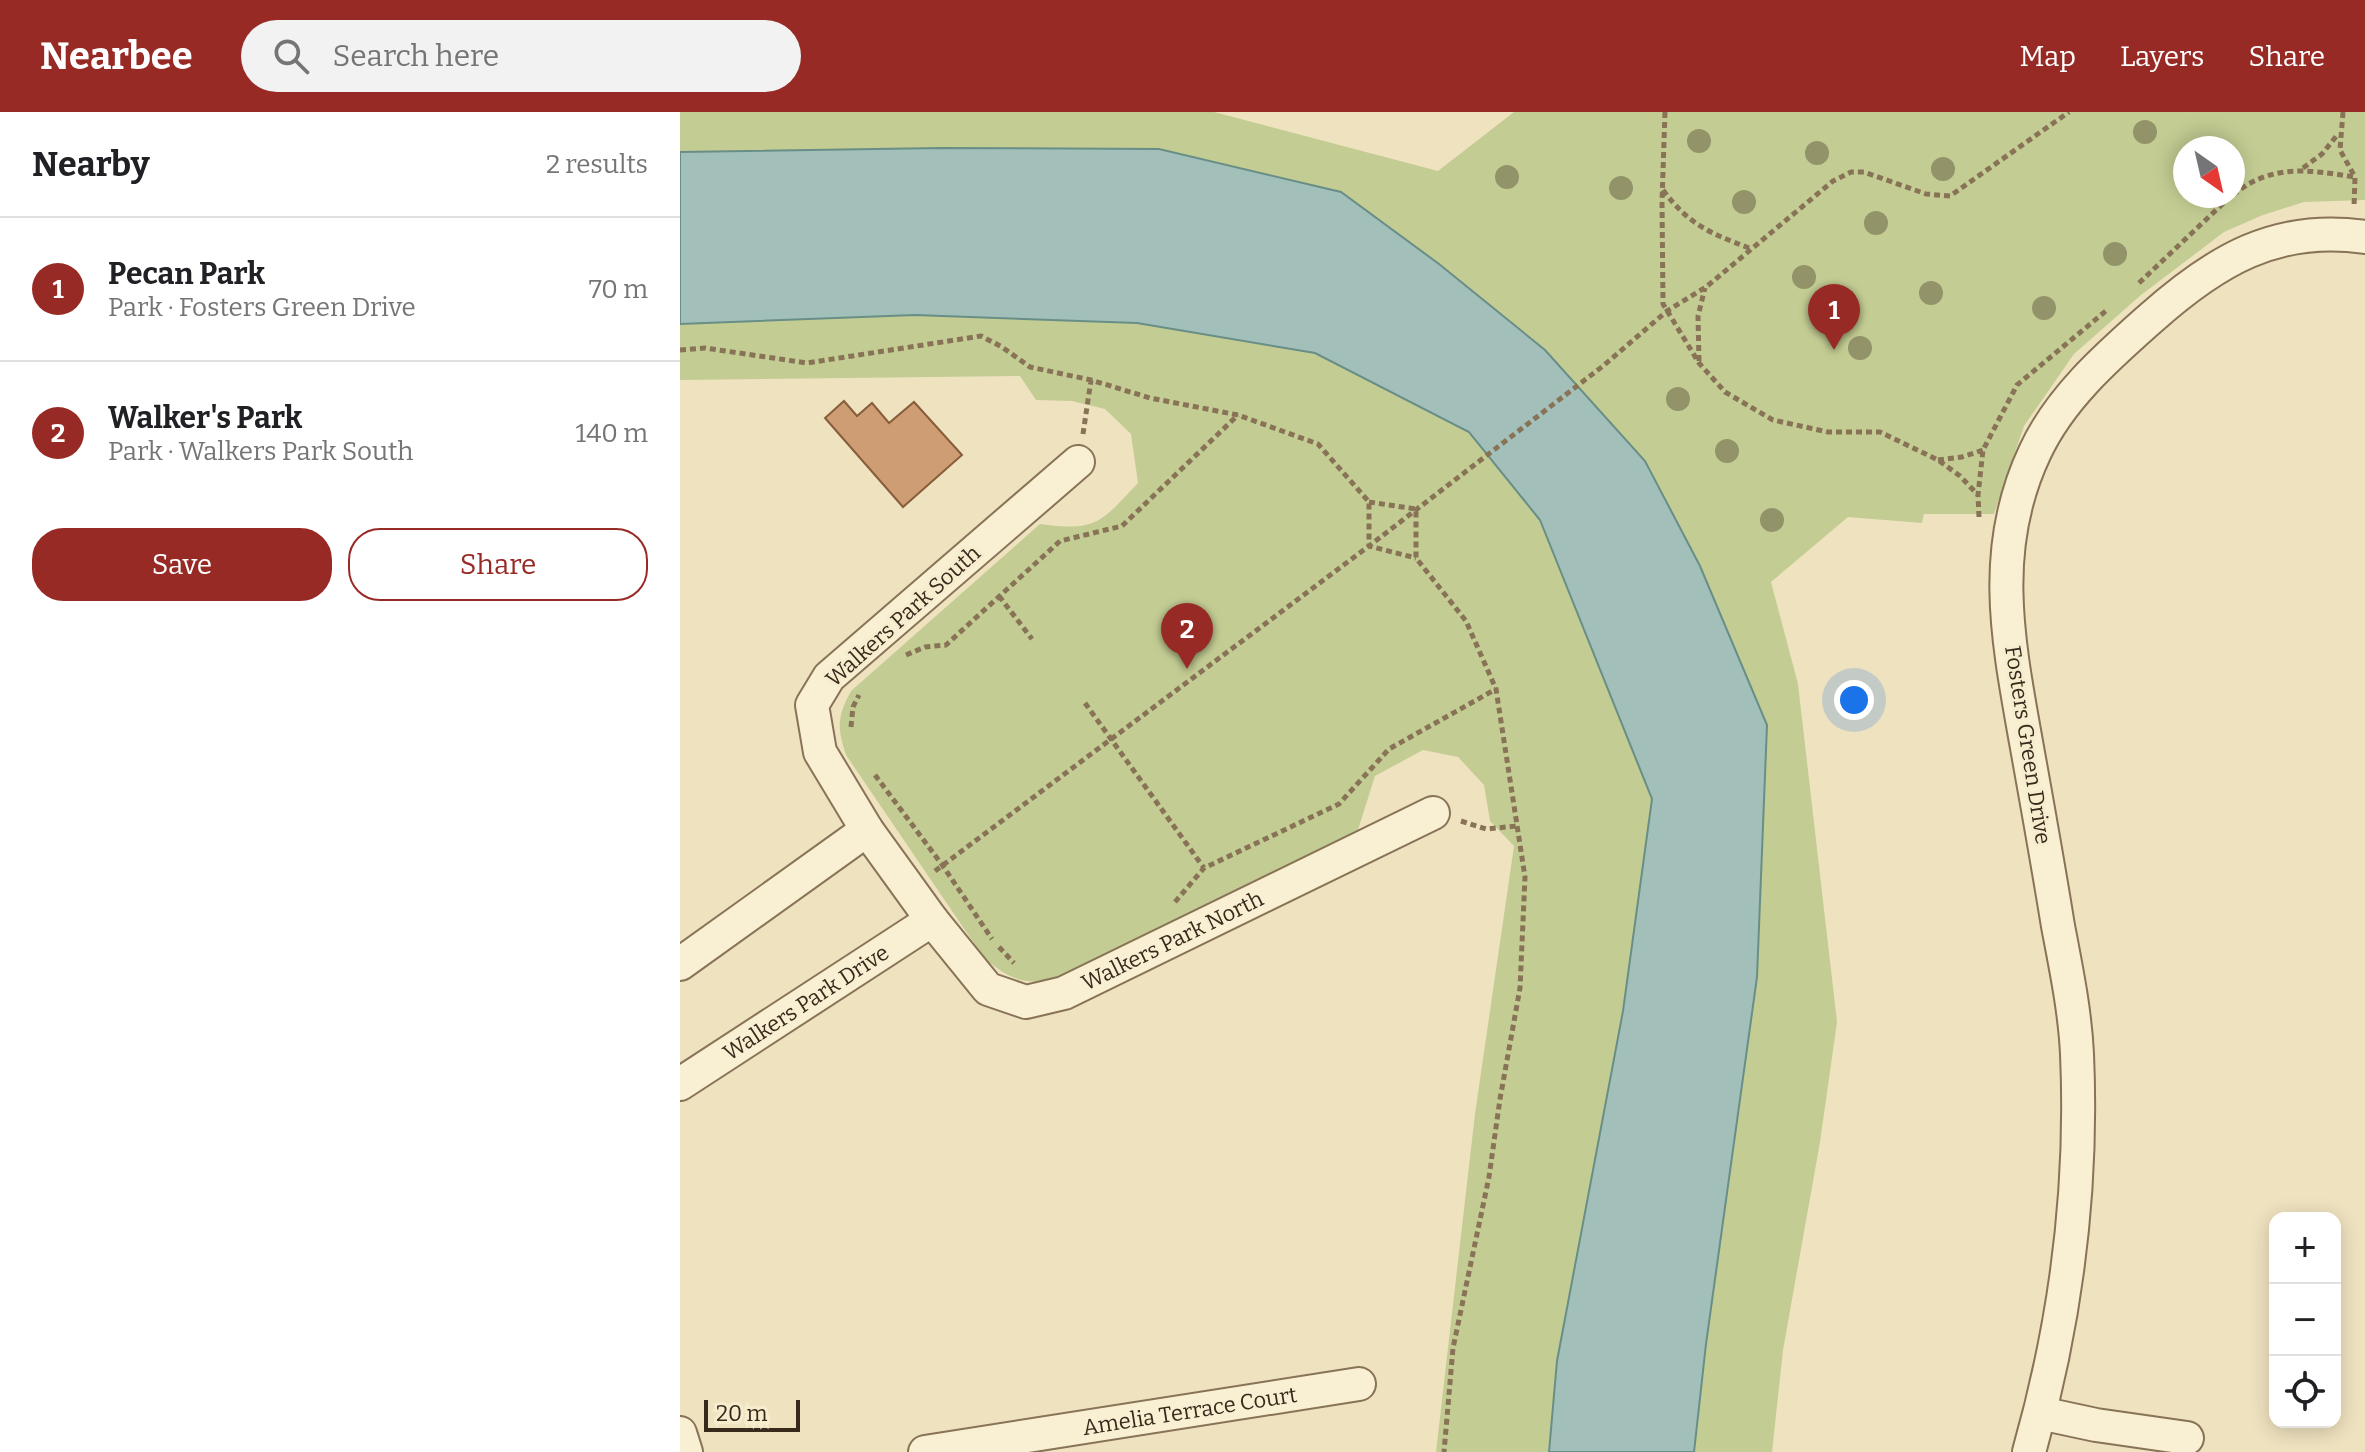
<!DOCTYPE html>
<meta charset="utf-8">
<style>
:root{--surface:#fff;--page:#f2f2f2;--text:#202124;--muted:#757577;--line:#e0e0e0;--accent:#982a25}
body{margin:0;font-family:Bitter,serif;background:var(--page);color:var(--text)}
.controls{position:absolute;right:24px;bottom:24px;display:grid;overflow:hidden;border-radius:16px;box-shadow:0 4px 20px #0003}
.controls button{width:72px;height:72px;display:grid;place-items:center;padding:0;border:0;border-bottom:2px solid var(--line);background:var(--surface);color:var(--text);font:40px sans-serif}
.compass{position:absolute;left:1493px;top:24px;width:72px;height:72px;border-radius:50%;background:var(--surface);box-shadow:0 4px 20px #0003;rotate:146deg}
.scale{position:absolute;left:24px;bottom:20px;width:96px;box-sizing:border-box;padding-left:8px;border:4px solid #372a1c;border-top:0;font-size:22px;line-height:28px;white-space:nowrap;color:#372a1c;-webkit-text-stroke:6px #f6ecce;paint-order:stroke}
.you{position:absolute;left:1174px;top:588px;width:28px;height:28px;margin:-20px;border:6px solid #fff;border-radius:50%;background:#1a73e8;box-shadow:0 0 0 12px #1a73e833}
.badge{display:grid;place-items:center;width:52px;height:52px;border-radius:50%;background:var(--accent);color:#fff;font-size:26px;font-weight:700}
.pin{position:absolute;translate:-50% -66px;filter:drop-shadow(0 2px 4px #0008)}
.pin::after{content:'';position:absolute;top:42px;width:28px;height:24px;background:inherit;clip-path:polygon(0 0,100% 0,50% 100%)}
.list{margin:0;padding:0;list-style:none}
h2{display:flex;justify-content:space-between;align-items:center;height:104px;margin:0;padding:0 32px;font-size:34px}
h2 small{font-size:26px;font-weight:400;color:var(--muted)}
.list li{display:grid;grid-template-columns:52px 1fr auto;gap:24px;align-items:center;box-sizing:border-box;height:144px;padding:0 32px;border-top:2px solid var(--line)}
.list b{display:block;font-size:30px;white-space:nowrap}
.list p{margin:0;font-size:26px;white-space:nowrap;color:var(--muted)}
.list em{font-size:26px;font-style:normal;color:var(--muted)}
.actions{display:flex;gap:16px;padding:24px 32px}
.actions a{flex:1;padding:18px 0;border:2px solid var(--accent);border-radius:32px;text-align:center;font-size:28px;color:var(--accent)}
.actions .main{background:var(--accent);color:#fff}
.icon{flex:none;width:44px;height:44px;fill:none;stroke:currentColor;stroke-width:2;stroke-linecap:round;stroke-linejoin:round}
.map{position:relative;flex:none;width:1685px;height:1340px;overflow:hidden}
header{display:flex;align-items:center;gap:48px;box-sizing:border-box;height:112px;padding:0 40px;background:var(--accent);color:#fff}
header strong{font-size:38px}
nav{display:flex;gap:44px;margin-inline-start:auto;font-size:28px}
.search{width:560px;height:72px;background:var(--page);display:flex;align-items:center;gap:20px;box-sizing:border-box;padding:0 28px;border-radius:44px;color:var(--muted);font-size:30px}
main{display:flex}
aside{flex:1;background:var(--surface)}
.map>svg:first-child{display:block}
.green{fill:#c3cd93;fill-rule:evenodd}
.water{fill:#a2c0b9;stroke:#698e87;stroke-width:2}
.building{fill:#ce9d73;stroke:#875d3c;stroke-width:2}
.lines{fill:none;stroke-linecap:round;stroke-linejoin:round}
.street-casing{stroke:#887357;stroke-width:36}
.path{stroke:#887357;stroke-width:5;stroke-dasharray:6 4;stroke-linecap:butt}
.street{stroke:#f9efd2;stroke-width:32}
.tree{fill:#929369}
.labels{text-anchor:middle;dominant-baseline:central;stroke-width:6;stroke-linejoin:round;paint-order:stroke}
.street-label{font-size:22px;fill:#372a1c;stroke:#f6ecce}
</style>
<header>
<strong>Nearbee</strong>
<div class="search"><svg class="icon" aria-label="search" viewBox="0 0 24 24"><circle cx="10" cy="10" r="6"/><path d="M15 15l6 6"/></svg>Search here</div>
<nav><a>Map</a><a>Layers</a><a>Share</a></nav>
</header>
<main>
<aside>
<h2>Nearby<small>2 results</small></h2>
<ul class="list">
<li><span class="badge">1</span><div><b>Pecan Park</b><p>Park · Fosters Green Drive</p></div><em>70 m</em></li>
<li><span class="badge">2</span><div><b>Walker's Park</b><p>Park · Walkers Park South</p></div><em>140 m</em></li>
</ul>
<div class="actions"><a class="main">Save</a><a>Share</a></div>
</aside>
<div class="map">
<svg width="1685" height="1340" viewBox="0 0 1685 1340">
<rect width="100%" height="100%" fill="#efe2bf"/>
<!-- green -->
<path class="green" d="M 0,0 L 534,0 L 758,59 L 834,0 L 1685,0 L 1685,88 L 1624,90 L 1583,103 L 1544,120 L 1461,183 L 1394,242 L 1344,314 L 1314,402 L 1244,402 L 1242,411 L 1168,405 L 1091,470 L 1118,572 L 1157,910 L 1140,1030 L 1103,1238 L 1092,1340 L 756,1340 L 795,1002 L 834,734 L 810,709 L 804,673 L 778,645 L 743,638 L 695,664 L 677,721 L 381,868 C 344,872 333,870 304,846 L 166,643 C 157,615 157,605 171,579 L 360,412 C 417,420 421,410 458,371 L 451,322 L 425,297 L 392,289 L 356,288 L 340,264 L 0,268 ZM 1505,36 L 1553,36 L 1553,84 L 1505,84 Z"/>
<!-- water -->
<path class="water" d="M 261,36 L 479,37 L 661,80 L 759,152 L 865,238 L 965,349 L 1020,454 L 1087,613 L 1077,865 L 1026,1232 L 1014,1340 L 869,1340 L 877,1249 L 943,899 L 972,687 L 860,408 L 789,320 L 635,241 L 457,211 L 235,203 L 0,212 L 0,40 Z"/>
<!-- building -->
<path class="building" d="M 164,289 L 177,304 L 192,291 L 209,311 L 234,290 L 282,343 L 223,395 L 145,306 Z"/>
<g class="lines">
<!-- street casing -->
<g class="street-casing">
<g id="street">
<path id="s1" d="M 398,350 L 149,565 L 132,593 L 140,640 L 187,718 L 252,808 L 308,877 L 346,890 L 384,881 L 753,701"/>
<path d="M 0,852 L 187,718"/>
<path id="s2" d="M 0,972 L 252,808"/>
<path d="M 1360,1301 L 1416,1313 L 1507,1326"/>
<path d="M 0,1321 L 6,1340"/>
<path id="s3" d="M 245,1340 L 679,1272"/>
<path d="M 1349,1340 C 1386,1210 1403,1077 1397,942 C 1395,899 1386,856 1378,814 C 1368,752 1357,691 1346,630 C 1328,529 1309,437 1355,340 C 1380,286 1427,245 1471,206 C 1535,149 1596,112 1685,125"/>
</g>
</g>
<!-- path -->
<path class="path" d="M 985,0 L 982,89 L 983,192 L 1019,251 L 1045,280 L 1093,308 L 1148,320 L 1200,320 L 1258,348 L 1280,364 L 1298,383
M 1663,0 L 1660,38 L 1675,65 L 1674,95
M 1623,56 L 1642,42 L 1658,22
M 983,78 C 1009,113 1030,121 1069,136
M 1553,83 C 1592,51 1629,58 1675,65
M 1459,171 L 1551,84
M 0,238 L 25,236 L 127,251 L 301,224 L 322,235 L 350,255 L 411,268 L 470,286 L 558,303 L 638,332 L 689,390 L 689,434 L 736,446
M 1019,249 L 1018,204 L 1025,176
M 403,322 L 411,268
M 1258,348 L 1282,345 L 1303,338
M 689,390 L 736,397 L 736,446 L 786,509 L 816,577 L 845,765 L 840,876 L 820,987 L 809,1065 L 773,1236 L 764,1340
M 1299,405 L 1298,383 L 1303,338 L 1337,273 L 1427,198
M 319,484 L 352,527
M 226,543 L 245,535 L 266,533 L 380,429 L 442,414 L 558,303
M 405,591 L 524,756
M 171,615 L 173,595 L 179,583
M 195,663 L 263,754 L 312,827
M 781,709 L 806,717 L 837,714
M 255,759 L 689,434 L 923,254 L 987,199 L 1026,175 L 1153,69 L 1171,60 L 1184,60 L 1246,82 L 1270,84 L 1389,0
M 495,790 L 524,756 L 659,692 L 709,637 L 816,577
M 319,835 L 334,851"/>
<!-- street -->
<use href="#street" class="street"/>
</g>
<!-- trees -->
<g class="tree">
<circle cx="1465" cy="20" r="12"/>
<circle cx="1019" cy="29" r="12"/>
<circle cx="1137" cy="41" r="12"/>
<circle cx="1263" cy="57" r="12"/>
<circle cx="827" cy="65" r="12"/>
<circle cx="941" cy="76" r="12"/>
<circle cx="1064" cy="90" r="12"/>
<circle cx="1196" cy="111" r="12"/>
<circle cx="1435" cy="142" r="12"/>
<circle cx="1124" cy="165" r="12"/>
<circle cx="1251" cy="181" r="12"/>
<circle cx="1364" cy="196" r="12"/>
<circle cx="1180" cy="236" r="12"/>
<circle cx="998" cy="287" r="12"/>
<circle cx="1047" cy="339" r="12"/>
<circle cx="1092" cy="408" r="12"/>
</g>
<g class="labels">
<!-- street labels -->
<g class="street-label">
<text transform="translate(223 504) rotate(-42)">Walkers Park South</text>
<text transform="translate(1348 633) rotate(81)">Fosters Green Drive</text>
<text stroke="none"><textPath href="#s1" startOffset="900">Walkers Park North</textPath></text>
<text stroke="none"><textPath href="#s2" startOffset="150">Walkers Park Drive</textPath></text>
<text stroke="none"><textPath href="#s3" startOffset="268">Amelia Terrace Court</textPath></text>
</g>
</g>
</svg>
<div class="controls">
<button>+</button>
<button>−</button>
<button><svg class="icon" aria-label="locate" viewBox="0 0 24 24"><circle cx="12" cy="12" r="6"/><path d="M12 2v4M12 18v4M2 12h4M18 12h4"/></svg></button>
</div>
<svg class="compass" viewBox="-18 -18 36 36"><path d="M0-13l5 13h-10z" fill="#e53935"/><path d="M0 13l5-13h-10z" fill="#757577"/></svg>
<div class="scale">20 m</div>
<div class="you"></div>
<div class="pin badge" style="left:1154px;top:238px">1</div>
<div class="pin badge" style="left:507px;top:557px">2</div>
</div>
</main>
